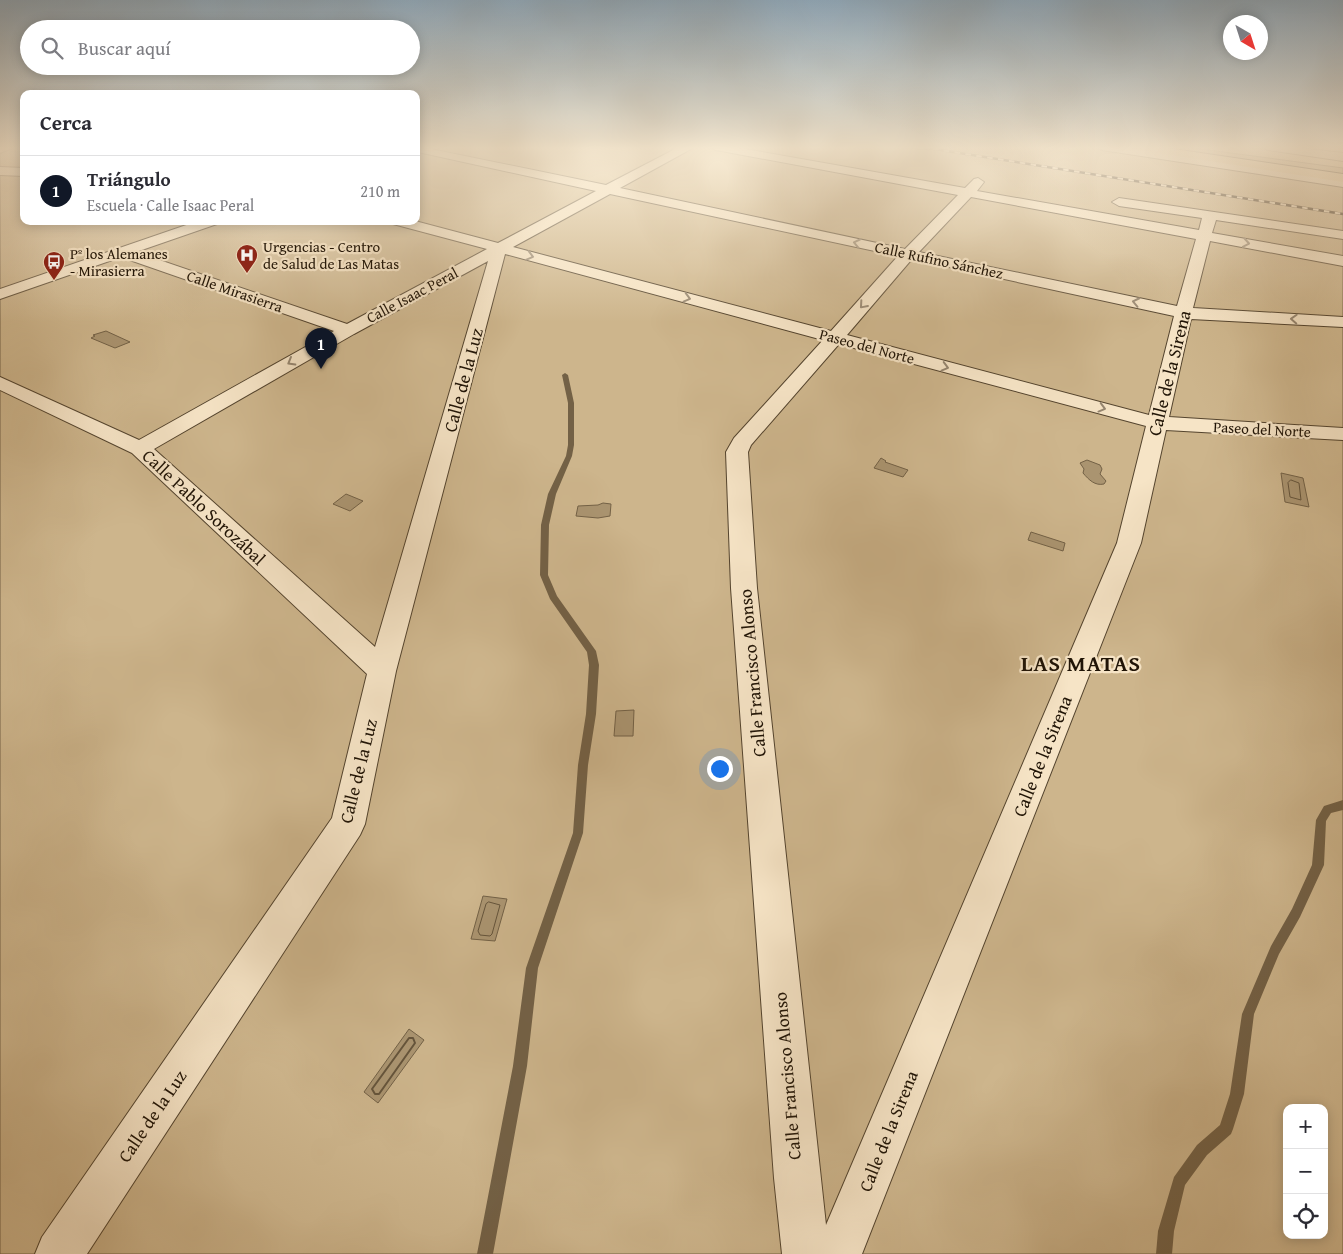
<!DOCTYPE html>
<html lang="es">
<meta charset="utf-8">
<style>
:root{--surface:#fff;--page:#f2f2f3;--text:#2b2b33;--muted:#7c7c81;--line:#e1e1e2;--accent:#111827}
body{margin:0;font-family:"Gentium Book Plus",serif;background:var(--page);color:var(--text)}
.controls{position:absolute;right:15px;bottom:15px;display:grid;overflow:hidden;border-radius:10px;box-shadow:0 2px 12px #0003}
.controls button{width:45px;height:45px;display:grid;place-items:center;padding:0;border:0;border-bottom:1px solid var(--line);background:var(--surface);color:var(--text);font:25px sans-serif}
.compass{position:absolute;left:1223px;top:15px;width:45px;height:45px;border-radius:50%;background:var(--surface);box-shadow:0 2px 12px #0003;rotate:141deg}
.you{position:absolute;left:719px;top:768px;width:18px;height:18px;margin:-12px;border:4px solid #fff;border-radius:50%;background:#1a73e8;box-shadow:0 0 0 8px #1a73e833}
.badge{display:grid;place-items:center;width:32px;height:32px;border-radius:50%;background:var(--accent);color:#fff;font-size:16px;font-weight:700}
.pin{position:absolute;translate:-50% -41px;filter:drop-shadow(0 1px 2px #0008)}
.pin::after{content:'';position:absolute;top:26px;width:18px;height:15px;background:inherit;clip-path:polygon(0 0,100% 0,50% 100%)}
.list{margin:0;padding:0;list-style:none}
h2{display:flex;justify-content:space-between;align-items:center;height:65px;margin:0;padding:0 20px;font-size:21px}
h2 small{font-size:16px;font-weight:400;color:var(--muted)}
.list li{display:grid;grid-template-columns:32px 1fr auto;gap:15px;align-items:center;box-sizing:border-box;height:70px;padding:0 20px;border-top:1px solid var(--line)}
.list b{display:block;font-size:19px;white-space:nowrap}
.list p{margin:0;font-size:16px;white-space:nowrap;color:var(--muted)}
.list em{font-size:16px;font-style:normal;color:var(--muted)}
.icon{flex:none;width:28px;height:28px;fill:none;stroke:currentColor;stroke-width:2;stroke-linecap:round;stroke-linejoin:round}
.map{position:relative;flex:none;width:1343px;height:1254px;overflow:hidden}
.search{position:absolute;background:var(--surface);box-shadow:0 2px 12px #0003;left:20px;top:20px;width:400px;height:55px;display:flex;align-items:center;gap:12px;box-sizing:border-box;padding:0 18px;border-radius:28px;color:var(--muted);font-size:19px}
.panel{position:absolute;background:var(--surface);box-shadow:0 2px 12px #0003;left:20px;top:90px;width:400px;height:135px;border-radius:10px}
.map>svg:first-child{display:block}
.green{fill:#cdb58c;stroke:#766449;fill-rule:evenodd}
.water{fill:#aa9470;stroke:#736146}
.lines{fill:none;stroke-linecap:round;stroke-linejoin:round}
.shore-far1{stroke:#65543b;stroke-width:1}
.shore{stroke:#65543b;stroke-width:2}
.stream{fill:#736146;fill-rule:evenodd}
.minor-casing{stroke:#54442e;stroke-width:2}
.tertiary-casing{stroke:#54442e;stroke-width:2}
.motorway-casing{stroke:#201406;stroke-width:2}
.minor{fill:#f6e4c6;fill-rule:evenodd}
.tertiary{fill:#f6e4c6;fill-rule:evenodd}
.motorway{fill:#f1d6a7;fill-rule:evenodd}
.rail-casing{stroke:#201406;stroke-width:2.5}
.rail{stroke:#f6e4c6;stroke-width:2;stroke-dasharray:5.5;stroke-linecap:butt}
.oneway{stroke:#968670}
.labels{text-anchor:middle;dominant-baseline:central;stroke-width:4.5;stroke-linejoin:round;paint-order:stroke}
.far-poi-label{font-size:15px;fill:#201406;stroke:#f6e4c6;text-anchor:start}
.far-street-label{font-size:15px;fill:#201406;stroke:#f6e4c6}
.street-label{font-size:18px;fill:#201406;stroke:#f6e4c6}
.district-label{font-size:22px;font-weight:bold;letter-spacing:1px;fill:#201406;stroke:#f6e4c6}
</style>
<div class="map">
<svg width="1343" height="1254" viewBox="0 0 1343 1254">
<rect width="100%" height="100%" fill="#f1d6a7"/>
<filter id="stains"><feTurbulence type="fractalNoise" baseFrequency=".004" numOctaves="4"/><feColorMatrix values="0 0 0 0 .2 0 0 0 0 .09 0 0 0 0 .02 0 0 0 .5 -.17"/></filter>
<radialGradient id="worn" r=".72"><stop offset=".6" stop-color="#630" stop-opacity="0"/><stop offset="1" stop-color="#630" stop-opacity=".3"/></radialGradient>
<!-- green -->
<path class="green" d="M 0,147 L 24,147 L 24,221 L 416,221 L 416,147 L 1186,147 L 1343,168 L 1343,1254 L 0,1254 ZM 1287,1108 L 1324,1108 L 1324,1235 L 1287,1235 Z"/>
<!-- water -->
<path class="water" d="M 106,331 L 130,342 L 115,348 L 91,338 L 95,336 L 93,335 Z
M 881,458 L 886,461 L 885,462 L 908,470 L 903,477 L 874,468 Z
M 1087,460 L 1100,465 L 1102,469 L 1100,474 L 1106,481 L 1104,484 C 1095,486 1089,480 1083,473 L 1084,469 L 1080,463 Z
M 1281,473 L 1303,478 L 1309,507 L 1285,502 Z
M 346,494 L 363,501 L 350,511 L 333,504 Z
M 603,503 L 611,504 L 610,516 L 598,518 L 576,516 L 578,506 L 598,505 Z
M 1031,532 L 1065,543 L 1063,551 L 1028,540 Z
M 634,710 L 633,736 L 614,736 L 616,711 Z
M 483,896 L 507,899 L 495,941 L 471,939 Z
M 409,1029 L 424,1040 L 378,1103 L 364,1092 Z"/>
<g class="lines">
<!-- shore-far1 -->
<path class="shore-far1" d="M 1291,480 L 1299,483 L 1301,500 L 1290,497 L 1288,483 Z
M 489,902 L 500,905 L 492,934 L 490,936 L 480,935 L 478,931 L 486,904 Z"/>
<!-- shore -->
<path class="shore" d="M 409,1038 L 413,1038 L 415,1043 L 379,1094 L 375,1094 L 372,1089 Z"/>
<!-- stream -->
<path class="stream" d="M 565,373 L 568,375 L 574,403 L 574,445 L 572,456 L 556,494 L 549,525 L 548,575 L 557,596 L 596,651 L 599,665 L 596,714 L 588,765 L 583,833 L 538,968 L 527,1066 L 493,1254 L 477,1254 L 513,1066 L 526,968 L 573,833 L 578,765 L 586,714 L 589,665 L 587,652 L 550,599 L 540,575 L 541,525 L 548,494 L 566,456 L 568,445 L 568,403 L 562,375 Z
M 1343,800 L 1343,810 L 1331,813 L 1326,821 L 1324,865 L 1300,917 L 1279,954 L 1254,1014 L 1244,1094 L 1233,1129 L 1231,1134 L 1207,1155 L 1185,1185 L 1174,1231 L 1172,1254 L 1156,1254 L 1158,1231 L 1174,1177 L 1197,1145 L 1220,1125 L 1230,1094 L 1242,1014 L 1271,946 L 1292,909 L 1312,865 L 1316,820 L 1324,806 Z"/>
<!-- minor casing -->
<g class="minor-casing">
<path id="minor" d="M 0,147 L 14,147 L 0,153 Z
M 421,147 L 606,185 L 679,147 L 693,147 L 691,149 L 620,188 L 905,249 L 958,195 L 716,150 L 710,147 L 734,147 L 965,188 L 974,179 L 978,178 L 984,182 L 977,191 L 1199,230 L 1202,218 L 1119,206 L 1112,202 L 1119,198 L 1343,231 L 1343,239 L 1216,220 L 1212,233 L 1343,256 L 1343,266 L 1210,241 L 1193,308 L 1343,317 L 1343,327 L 1191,319 L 1169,417 L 1343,428 L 1343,440 L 1166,430 L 1141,543 L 862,1254 L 782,1254 L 774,1178 L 731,588 L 726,452 L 734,438 L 823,340 L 505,254 L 396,671 L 365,824 L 360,835 L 87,1254 L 35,1254 L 42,1237 L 332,818 L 367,674 L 132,453 L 0,390 L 0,377 L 139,440 L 334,331 L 121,257 L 0,299 L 0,289 L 198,221 L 219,221 L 217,224 L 136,252 L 347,324 L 487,249 L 393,224 L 391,221 L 415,221 L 498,243 L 596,191 L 418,152 L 416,150 ZM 610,194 L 898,256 L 831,331 L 513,247 ZM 971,197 L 1196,239 L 1177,306 L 919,252 ZM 912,259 L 1174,316 L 1149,415 L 847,335 ZM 488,261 L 375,647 L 154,449 L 354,334 ZM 839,344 L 1146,426 L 1117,543 L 826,1225 L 757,588 L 748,452 L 751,445 Z
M 0,167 L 24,168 L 24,176 L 0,175 Z"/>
</g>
<!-- tertiary casing -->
<g class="tertiary-casing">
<path id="tertiary" d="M 1096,147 L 1124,147 L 1343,179 L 1343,187 L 1102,150 Z
M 1262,147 L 1292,147 L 1343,153 L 1343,161 L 1268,150 Z"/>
</g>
<!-- motorway casing -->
<g class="motorway-casing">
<path id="motorway" d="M 1133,147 L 1160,147 L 1343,174 L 1343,182 L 1139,150 Z"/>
</g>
<!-- minor -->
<use href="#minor" class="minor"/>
<!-- tertiary -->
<use href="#tertiary" class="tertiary"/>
<!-- motorway -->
<use href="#motorway" class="motorway"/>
<!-- rail casing -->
<g class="rail-casing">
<path id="rail" d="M 907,147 L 929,149
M 922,147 L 1343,214"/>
</g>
<!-- rail -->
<use href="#rail" class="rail"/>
</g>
<!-- one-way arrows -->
<defs><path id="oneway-chevron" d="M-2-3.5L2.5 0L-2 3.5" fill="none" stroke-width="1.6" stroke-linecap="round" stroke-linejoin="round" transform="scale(1.25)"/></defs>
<g class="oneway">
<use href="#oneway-chevron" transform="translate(857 243) rotate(-168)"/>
<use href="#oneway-chevron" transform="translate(1246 243) rotate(10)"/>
<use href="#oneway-chevron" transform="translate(530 256) rotate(15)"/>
<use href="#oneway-chevron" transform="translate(687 298) rotate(15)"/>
<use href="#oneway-chevron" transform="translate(1136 302) rotate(-168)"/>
<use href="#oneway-chevron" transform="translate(863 305) rotate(131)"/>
<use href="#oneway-chevron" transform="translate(1294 319) rotate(-177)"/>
<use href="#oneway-chevron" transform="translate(291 362) rotate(150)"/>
<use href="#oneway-chevron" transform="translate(945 367) rotate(15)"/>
<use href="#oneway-chevron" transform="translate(1102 408) rotate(15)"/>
</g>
<!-- sky -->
<linearGradient id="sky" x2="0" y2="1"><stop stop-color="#8fa7b8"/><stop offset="0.46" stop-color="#f9edd7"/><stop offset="1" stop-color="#f9edd7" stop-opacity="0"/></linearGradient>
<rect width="1343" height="322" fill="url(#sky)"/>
<!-- icons -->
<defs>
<g id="hospital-pin" transform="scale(1.125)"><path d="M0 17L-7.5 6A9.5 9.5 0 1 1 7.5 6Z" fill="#8f2418" stroke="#f6e4c6"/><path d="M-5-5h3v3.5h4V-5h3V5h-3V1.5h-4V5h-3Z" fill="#fff"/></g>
<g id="bus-pin" transform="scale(1.125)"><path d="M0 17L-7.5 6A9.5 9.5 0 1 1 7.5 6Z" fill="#8f2418" stroke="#f6e4c6"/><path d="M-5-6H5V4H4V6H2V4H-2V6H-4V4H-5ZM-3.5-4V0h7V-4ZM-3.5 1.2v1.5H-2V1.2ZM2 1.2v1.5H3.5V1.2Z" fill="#fff"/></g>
</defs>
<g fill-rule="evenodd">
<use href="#hospital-pin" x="247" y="255"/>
<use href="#bus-pin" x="54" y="262"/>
</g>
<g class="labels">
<!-- far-poi labels -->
<g class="far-poi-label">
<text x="263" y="246">Urgencias - Centro<tspan x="263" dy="17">de Salud de Las Matas</tspan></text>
<text x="70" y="253">Pº los Alemanes<tspan x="70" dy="17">- Mirasierra</tspan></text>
</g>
<!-- far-street labels -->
<g class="far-street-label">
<text transform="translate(939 260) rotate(12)">Calle Rufino Sánchez</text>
<text transform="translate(235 291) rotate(19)">Calle Mirasierra</text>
<text transform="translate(412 295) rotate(-28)">Calle Isaac Peral</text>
<text transform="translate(867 346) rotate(15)">Paseo del Norte</text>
<text transform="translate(1262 429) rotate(3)">Paseo del Norte</text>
</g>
<!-- street labels -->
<g class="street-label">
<text transform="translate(1169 373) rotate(-76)">Calle de la Sirena</text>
<text transform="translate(463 380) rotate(-75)">Calle de la Luz</text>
<text transform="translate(204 507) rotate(43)">Calle Pablo Sorozábal</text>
<text transform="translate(752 673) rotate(-95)">Calle Francisco Alonso</text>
<text transform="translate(1042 756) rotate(-68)">Calle de la Sirena</text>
<text transform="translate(358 771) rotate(-76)">Calle de la Luz</text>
<text transform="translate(787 1076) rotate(-95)">Calle Francisco Alonso</text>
<text transform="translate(152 1116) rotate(-56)">Calle de la Luz</text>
<text transform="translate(888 1131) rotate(-68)">Calle de la Sirena</text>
</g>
<!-- district labels -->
<g class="district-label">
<text x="1081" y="663">LAS MATAS</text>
</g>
</g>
<rect width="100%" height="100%" filter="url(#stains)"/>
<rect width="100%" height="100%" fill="url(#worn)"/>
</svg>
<div class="controls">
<button>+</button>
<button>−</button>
<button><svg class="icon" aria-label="locate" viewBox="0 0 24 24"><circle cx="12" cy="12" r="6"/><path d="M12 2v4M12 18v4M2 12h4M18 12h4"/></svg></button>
</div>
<svg class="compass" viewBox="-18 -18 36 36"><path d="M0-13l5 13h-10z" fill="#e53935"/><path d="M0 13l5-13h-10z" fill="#7c7c81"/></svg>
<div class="you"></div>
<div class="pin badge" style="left:321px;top:369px">1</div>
<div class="search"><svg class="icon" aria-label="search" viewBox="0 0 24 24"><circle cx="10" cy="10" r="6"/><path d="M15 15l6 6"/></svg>Buscar aquí</div>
<section class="panel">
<h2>Cerca<small></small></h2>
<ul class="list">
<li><span class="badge">1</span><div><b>Triángulo</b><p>Escuela · Calle Isaac Peral</p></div><em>210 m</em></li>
</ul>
</section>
</div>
